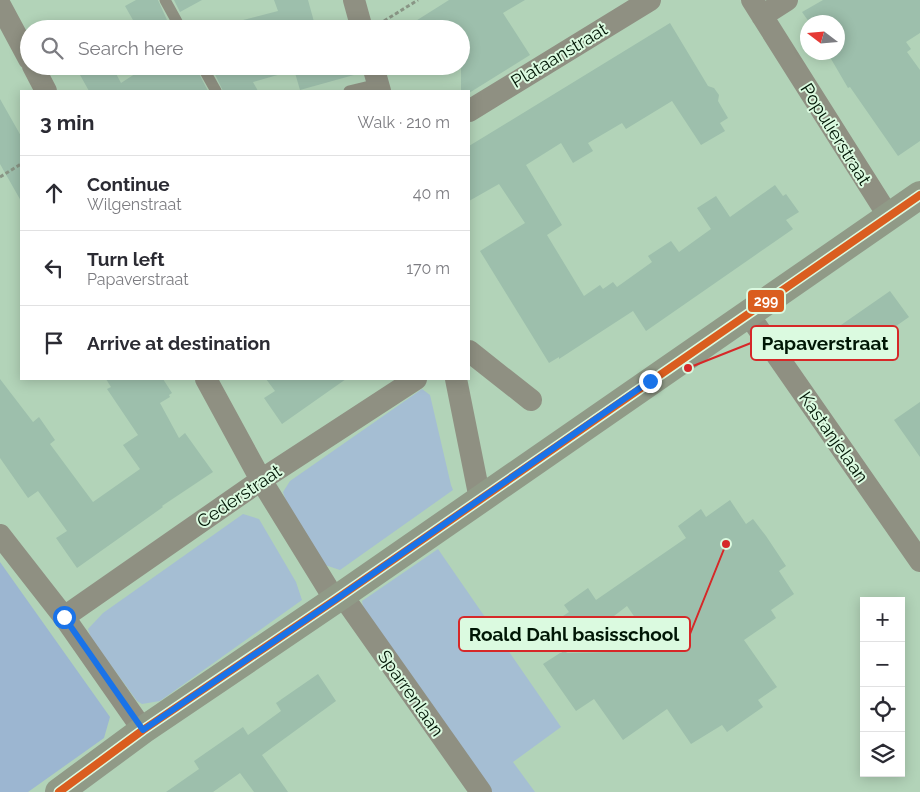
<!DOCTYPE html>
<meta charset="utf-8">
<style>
:root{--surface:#fff;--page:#f7f7f7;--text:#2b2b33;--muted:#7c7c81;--line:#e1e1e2}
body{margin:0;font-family:Raleway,sans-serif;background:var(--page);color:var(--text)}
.controls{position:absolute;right:15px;bottom:15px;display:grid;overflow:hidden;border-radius:0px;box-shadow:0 2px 12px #0003}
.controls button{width:45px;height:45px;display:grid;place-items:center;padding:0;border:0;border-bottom:1px solid var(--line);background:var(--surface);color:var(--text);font:25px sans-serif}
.compass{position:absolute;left:800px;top:15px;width:45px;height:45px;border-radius:50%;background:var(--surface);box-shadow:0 2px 12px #0003;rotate:286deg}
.stop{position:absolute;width:15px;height:15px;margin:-11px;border:4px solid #1a73e8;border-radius:50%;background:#fff}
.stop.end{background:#1a73e8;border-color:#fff;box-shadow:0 1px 5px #0008}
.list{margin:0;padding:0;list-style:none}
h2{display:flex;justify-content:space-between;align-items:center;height:65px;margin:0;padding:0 20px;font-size:21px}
h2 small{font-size:16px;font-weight:400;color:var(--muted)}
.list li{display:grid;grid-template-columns:32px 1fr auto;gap:15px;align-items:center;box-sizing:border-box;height:75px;padding:0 20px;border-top:1px solid var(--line)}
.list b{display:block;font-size:19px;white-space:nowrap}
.list p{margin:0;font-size:16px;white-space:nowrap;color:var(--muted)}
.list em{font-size:16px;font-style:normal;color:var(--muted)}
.icon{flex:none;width:28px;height:28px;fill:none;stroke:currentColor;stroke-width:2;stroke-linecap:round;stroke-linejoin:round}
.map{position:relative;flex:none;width:920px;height:792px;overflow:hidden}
.search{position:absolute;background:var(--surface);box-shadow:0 2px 12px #0003;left:20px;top:20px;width:450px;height:55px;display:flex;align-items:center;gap:12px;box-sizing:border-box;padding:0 18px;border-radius:28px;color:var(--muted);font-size:19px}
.panel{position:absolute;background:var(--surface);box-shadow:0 2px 12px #0003;left:20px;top:90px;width:450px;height:290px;border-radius:0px}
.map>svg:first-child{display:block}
.green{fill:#a5bed3}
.forest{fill:#9cb6d1}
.building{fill:#9dbfac;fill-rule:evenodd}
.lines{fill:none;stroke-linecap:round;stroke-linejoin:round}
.path{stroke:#899585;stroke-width:3;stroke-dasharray:4 2.5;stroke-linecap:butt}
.lane{stroke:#8f9082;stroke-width:11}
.street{stroke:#8f9082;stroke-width:22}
.secondary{stroke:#909a87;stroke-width:28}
.bus-1-casing{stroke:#dbfae0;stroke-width:11}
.bus-1{stroke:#da5d1f;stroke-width:8}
.route{stroke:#1a73e8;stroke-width:6}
.labels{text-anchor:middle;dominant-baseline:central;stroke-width:4;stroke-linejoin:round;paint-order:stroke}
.street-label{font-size:18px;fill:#001605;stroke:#dbfae0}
.leader{fill:none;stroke:#d62828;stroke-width:2}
.callout-dot{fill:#d62828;stroke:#dbfae0;stroke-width:2}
.callout{fill:#dbfae0;stroke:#d62828;stroke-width:2}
.callout-label{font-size:19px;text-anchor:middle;font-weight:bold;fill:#001605}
.line-badge{stroke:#dbfae0;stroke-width:2}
.badge-label{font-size:14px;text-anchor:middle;font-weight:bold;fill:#fff}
</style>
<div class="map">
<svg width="920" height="792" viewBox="0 0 920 792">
<rect width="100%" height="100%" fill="#b2d3b8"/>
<!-- green -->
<path class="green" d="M 422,389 L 430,395 L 451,485 L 453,490 L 340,570 L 325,565 L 286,501 L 283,492 L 290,481 Z
M 243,514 L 259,519 L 296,582 L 302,600 L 160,701 L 142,704 L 137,701 L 91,638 L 88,629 L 103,613 Z
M 438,549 L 561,727 L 513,762 L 535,792 L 490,792 L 365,617 L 362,601 Z"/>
<!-- forest -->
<path class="forest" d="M 0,562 L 110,717 L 104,738 L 28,792 L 0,792 Z"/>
<!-- building -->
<path class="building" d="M 136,0 L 158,0 L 167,20 L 151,29 L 138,29 L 125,6 Z
M 174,0 L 202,0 L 180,12 Z
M 274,0 L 308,0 L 316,29 L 236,29 L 235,22 L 278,11 Z
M 449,0 L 525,0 L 503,13 L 530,55 L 469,93 L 469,91 L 461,91 L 461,29 L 403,29 Z
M 823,0 L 920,0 L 920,33 L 906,42 L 911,49 L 907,52 L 920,70 L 920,141 L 898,156 L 850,87 L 848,88 L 827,52 L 838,52 L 838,22 L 809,22 L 802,12 Z
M 670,23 L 708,86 L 714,88 L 719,95 L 718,101 L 728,118 L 720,123 L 725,131 L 701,145 L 672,101 L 626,129 L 622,123 L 588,143 L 593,151 L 573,163 L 561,143 L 526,165 L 562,225 L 547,235 L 584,296 L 600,285 L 603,289 L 613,282 L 617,287 L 652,262 L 648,256 L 671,241 L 679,252 L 711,229 L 697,208 L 716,196 L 730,217 L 775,185 L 783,196 L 786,194 L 799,212 L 786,220 L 793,229 L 646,331 L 633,311 L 559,359 L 559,357 L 549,363 L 480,251 L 525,223 L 499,184 L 469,201 L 469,146 Z
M 75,66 L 112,66 L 121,83 L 147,66 L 195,66 L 208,91 L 89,91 Z
M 211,66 L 287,66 L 288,72 L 253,82 L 258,91 L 223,91 Z
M 293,66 L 360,66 L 361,73 L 300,90 Z
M 0,99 L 21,136 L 21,201 L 0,164 Z
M 890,291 L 909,317 L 859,352 L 841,325 Z
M 0,379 L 33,422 L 39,417 L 55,440 L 50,444 L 93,502 L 140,469 L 123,445 L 138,435 L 107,389 L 111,387 L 106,379 L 163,379 L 172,393 L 169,395 L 170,397 L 160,403 L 179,438 L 185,433 L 213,472 L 162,506 L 163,507 L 77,568 L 56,538 L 67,531 L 38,491 L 28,498 L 0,458 Z
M 266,379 L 346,379 L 282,424 L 264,398 L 275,391 Z
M 920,402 L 920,457 L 894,420 Z
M 730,500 L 746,524 L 753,519 L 766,536 L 786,566 L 779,571 L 794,594 L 771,610 L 776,618 L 744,640 L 777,687 L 758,700 L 763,707 L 727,732 L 722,725 L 691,744 L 667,709 L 623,740 L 594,699 L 576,711 L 543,664 L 560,653 L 562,653 L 545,628 L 569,612 L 564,605 L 588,588 L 596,600 L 686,538 L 678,526 L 701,509 L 706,517 ZM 627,606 L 658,651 L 566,653 Z
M 318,674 L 336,701 L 262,755 L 288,792 L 254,792 L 240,773 L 213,792 L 166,792 L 199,769 L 194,761 L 243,727 L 248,735 L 281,711 L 276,703 Z"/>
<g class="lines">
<!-- path -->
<path class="path" d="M 384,21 L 418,0
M 0,177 L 21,164"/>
<!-- lane -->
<path class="lane" d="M 165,0 L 181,29
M 202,66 L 216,91
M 349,91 L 378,84"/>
<!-- street -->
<path class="street" d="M 354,0 L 362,29
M 752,0 L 889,217
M 0,5 L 29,59
M 762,16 L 787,0
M 33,66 L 46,91
M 373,66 L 380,91
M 469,111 L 650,0
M 748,314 L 920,561
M 469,351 L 531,400
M 206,379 L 261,480 L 335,600
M 456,379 L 480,499
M 0,535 L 64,617 L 143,730
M 342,595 L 481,792
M 64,617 L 261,480 L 416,379"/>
<!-- secondary -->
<path class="secondary" d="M 59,792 L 143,730 L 335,600 L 920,195"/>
<!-- bus-1 casing -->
<g class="bus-1-casing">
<path id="bus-1" d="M 59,792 L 143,730 L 335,600 L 920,195"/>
</g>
<!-- bus-1 -->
<use href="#bus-1" class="bus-1"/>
</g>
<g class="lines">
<!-- route -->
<path class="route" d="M 64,617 L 143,730 L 335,600 L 650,381"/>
</g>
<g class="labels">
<!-- street labels -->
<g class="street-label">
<text transform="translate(559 55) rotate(-31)">Plataanstraat</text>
<text transform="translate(836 134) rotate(58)">Populierstraat</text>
<text transform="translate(834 437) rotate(55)">Kastanjelaan</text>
<text transform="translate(239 496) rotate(-34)">Cederstraat</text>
<text transform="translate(411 693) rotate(55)">Sparrenlaan</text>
</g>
</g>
<!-- callouts -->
<path class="leader" d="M688 368L751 343M726 544L690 634"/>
<g class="callout-dot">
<circle cx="688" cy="368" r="5"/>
<circle cx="726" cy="544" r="5"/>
</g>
<g class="callout">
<rect x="751" y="326" width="147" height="34" rx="5"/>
<rect x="459" y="617" width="231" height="34" rx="5"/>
</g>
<g class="callout-label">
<text x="825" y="350">Papaverstraat</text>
<text x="574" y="641">Roald Dahl basisschool</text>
</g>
<rect class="line-badge" x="747" y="289" width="38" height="24" rx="5" fill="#da5d1f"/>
<g class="badge-label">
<text x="766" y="306">299</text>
</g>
</svg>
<div class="controls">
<button>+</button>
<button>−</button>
<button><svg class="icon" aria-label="locate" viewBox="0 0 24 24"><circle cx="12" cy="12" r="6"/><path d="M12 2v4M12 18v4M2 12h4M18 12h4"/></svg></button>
<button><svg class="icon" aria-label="layers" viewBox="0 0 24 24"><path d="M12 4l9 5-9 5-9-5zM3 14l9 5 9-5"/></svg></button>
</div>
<svg class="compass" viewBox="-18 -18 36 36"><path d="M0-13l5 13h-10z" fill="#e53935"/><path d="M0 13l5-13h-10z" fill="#7c7c81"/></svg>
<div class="stop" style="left:64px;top:617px"></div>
<div class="stop end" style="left:650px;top:381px"></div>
<div class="search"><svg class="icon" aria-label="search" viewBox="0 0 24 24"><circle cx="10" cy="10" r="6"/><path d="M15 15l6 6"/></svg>Search here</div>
<section class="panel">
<h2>3 min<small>Walk · 210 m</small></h2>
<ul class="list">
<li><svg class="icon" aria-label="ahead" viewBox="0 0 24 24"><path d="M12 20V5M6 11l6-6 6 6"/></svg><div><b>Continue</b><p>Wilgenstraat</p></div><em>40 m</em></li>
<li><svg class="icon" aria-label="left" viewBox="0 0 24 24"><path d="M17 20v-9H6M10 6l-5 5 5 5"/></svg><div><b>Turn left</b><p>Papaverstraat</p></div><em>170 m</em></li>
<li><svg class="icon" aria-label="arrive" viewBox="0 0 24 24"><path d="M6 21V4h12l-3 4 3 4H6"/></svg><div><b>Arrive at destination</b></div></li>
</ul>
</section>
</div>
